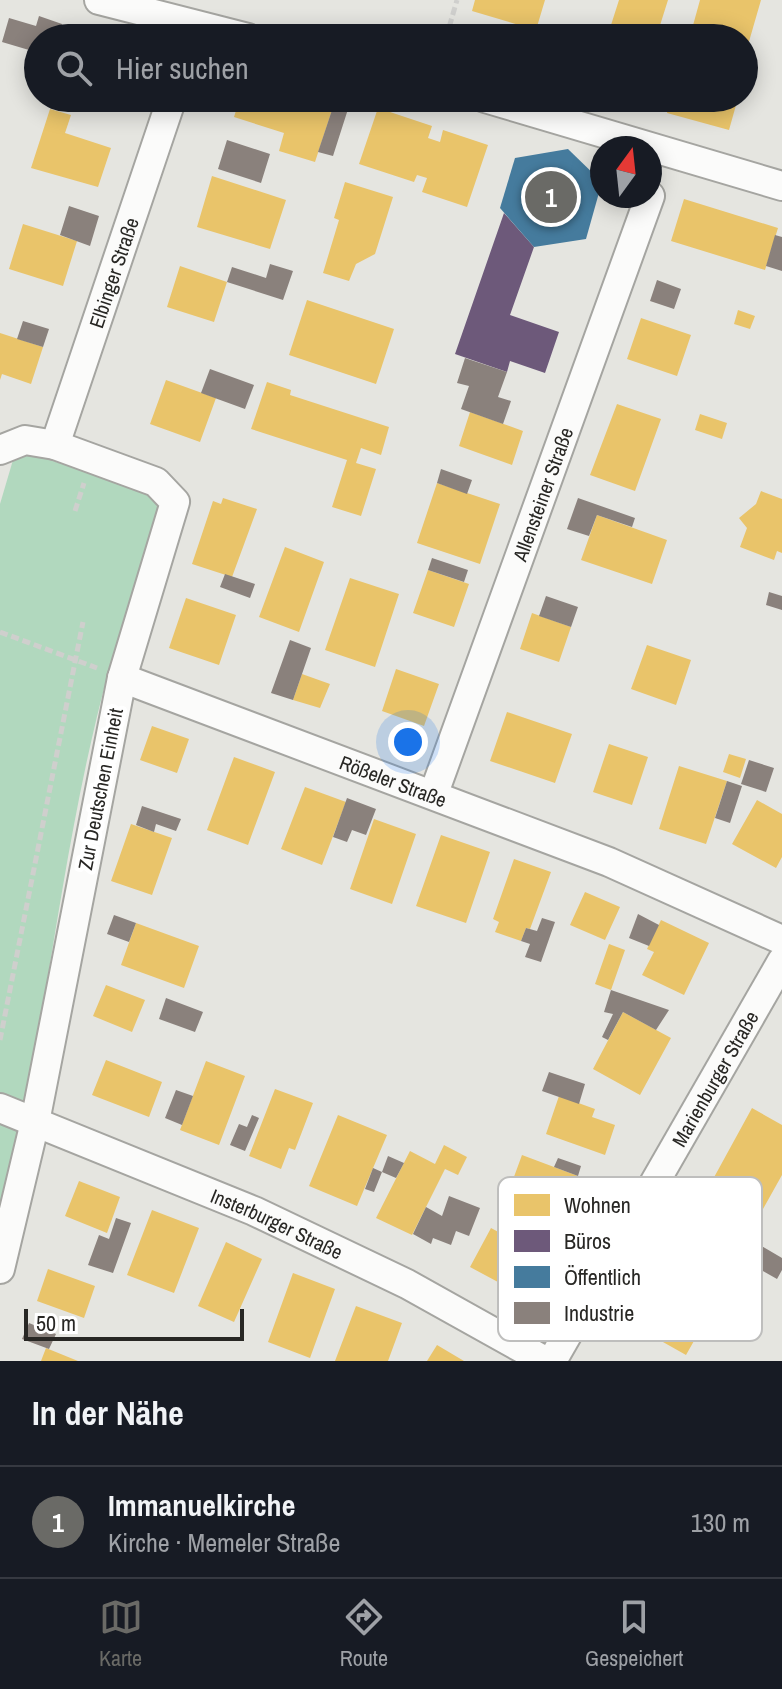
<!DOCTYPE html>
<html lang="de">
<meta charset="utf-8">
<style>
:root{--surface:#171b24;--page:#20242c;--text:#f1f3f6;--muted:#9ea1a6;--line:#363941;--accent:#6a6a66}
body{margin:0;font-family:"Archivo Narrow",sans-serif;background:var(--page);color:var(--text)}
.compass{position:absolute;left:590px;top:136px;width:72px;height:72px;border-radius:50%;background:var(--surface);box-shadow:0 4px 20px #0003;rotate:15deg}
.scale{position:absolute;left:24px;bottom:20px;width:220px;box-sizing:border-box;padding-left:8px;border:4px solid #282724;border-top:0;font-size:22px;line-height:28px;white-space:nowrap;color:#282724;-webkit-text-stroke:6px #fff;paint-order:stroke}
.you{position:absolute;left:408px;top:742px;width:28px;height:28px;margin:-20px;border:6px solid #fff;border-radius:50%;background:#1a73e8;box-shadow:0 0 0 12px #1a73e833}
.badge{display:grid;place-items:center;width:52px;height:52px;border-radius:50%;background:var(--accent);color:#fff;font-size:26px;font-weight:700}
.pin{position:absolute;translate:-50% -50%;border:4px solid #fff;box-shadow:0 2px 8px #0006}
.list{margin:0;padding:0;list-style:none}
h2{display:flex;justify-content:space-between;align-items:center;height:104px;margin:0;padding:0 32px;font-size:34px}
h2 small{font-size:26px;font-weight:400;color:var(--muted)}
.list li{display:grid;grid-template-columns:52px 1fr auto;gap:24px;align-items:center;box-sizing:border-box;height:112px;padding:0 32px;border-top:2px solid var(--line)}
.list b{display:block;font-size:30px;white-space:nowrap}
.list p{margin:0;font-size:26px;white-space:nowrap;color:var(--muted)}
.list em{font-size:26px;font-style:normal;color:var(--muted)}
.icon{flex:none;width:44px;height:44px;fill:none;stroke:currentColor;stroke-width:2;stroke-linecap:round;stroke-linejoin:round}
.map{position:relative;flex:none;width:782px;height:1361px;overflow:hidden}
.search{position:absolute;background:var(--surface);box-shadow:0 4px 20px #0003;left:24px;right:24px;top:24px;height:88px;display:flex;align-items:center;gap:20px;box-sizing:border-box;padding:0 28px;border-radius:44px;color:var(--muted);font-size:30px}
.sheet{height:216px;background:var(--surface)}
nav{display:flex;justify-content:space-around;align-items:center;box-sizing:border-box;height:112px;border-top:2px solid var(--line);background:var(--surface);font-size:22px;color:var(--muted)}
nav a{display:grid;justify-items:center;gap:4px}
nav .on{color:var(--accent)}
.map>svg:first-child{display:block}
.green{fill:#b1d8be}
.homes{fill:#e9c46a}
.offices{fill:#6d597a}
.public{fill:#457b9d}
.industry{fill:#8a817c}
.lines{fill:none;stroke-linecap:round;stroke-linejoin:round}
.street-casing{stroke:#a5a5a1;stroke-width:32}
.path{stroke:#cfcfcd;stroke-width:5;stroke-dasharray:8 4;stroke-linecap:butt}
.street{stroke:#fbfbfa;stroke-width:28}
.labels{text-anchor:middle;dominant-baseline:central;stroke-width:8;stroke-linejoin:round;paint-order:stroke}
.street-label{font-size:20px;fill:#282724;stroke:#fff}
.key{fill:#fff;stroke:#bebebd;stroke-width:2}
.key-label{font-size:22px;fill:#282724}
</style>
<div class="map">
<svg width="782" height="1361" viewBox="0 0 782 1361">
<rect width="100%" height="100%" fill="#e5e5e0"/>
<!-- green -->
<path class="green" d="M 32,454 L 153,494 L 159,513 C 142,565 124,617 109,670 C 59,852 45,1043 0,1226 L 0,504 L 13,460 Z"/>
<!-- homes -->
<path class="homes" d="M 475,0 L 545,0 L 536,30 L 472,11 Z
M 619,0 L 668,0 L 656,38 L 611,25 Z
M 700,0 L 761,0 L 748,45 L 744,43 L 744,38 L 724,38 L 692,29 Z
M 240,98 L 325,98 L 335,101 L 315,162 L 279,151 L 284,133 L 234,117 Z
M 671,98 L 738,98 L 729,130 L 667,113 Z
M 378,108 L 432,126 L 428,138 L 440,142 L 443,130 L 488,145 L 467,207 L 422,192 L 427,178 L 417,175 L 414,182 L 359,164 Z
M 50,109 L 71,115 L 65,133 L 111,148 L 98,187 L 31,168 Z
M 212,176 L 286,200 L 270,249 L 197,227 Z
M 345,182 L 393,197 L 375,254 L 356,264 L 349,281 L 323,273 L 339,220 L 334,218 Z
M 684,199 L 778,228 L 765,270 L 671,241 Z
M 23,224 L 77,241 L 63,286 L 9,269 Z
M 180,266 L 227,282 L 214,322 L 167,307 Z
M 307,300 L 394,329 L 376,384 L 289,355 Z
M 738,310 L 755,316 L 750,329 L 734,324 Z
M 641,318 L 691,335 L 677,376 L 627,359 Z
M 0,333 L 43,347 L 31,384 L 2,374 L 0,380 Z
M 166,380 L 216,398 L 200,442 L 150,424 Z
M 267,382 L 291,390 L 290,395 L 389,427 L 381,455 L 361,448 L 356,463 L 376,469 L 361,516 L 332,507 L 347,460 L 251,429 Z
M 617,404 L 661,419 L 635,491 L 590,475 Z
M 470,412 L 523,431 L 512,465 L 459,446 Z
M 700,414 L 727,423 L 722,439 L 695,430 Z
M 437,483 L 500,504 L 480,564 L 417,543 Z
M 761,491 L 782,499 L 782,553 L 777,551 L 774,560 L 740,547 L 747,528 L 739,518 L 756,504 Z
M 223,498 L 257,509 L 232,577 L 192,564 L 213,501 L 221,504 Z
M 597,515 L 667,540 L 652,584 L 581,560 Z
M 285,547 L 324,562 L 299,632 L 259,617 Z
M 428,570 L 469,584 L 454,627 L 413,613 Z
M 350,578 L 399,594 L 375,667 L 325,650 Z
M 186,598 L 236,615 L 219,665 L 169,648 Z
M 532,613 L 571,627 L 559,662 L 520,649 Z
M 647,645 L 691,660 L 676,705 L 631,689 Z
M 396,669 L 439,684 L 424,726 L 382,711 Z
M 302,674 L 330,684 L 320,708 L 293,700 Z
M 507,712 L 572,734 L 555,783 L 490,761 Z
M 152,726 L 189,739 L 177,773 L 140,760 Z
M 609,744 L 648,757 L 632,805 L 593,792 Z
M 729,754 L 746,759 L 740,778 L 723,772 Z
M 234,757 L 275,772 L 248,845 L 207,830 Z
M 679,766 L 727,781 L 706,844 L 659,829 Z
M 305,787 L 346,802 L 322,865 L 281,849 Z
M 757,800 L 782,814 L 782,857 L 776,868 L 732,844 Z
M 374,819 L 416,834 L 392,904 L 350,889 Z
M 131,824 L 172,838 L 152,895 L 111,881 Z
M 441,835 L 490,852 L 466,923 L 416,906 Z
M 514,859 L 551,872 L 530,929 L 526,928 L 521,941 L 495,932 L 499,922 L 493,919 Z
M 585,892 L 620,907 L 605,940 L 570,925 Z
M 661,920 L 709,943 L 684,995 L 642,975 L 654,952 L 647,949 Z
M 136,923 L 199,946 L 184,988 L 121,965 Z
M 609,944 L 625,950 L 611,990 L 595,984 Z
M 106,985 L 145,1000 L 132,1032 L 93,1016 Z
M 623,1012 L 671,1038 L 640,1095 L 593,1069 Z
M 106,1060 L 162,1082 L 149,1117 L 92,1095 Z
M 206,1061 L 245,1076 L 219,1145 L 180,1130 Z
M 275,1089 L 313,1103 L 295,1150 L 289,1148 L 281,1169 L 249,1156 Z
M 559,1096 L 595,1109 L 592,1117 L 615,1125 L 605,1155 L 546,1134 Z
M 752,1108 L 782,1125 L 782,1175 L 763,1209 L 712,1181 Z
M 338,1115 L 387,1135 L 357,1206 L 309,1186 Z
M 444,1145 L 467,1157 L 458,1175 L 445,1169 L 412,1235 L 376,1218 L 410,1151 L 435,1164 Z
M 522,1155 L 578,1176 L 559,1225 L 504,1204 Z
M 79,1181 L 120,1197 L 107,1233 L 65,1216 Z
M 152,1210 L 199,1228 L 174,1293 L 127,1275 Z
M 491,1228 L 541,1255 L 538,1261 L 545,1265 L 531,1291 L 524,1287 L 520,1294 L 470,1267 Z
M 226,1242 L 262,1259 L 234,1322 L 198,1306 Z
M 48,1269 L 95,1286 L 84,1318 L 37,1301 Z
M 293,1273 L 335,1289 L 310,1358 L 268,1342 Z
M 641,1289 L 703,1325 L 686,1355 L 624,1320 Z
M 356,1306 L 402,1323 L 388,1361 L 335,1361 Z
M 437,1345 L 464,1361 L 427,1361 Z
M 46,1348 L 78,1361 L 41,1361 Z"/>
<!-- offices -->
<path class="offices" d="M 504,213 L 534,247 L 510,315 L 559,332 L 545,373 L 510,361 L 507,372 L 455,354 Z"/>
<!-- public -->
<path class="public" d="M 568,149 L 602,182 L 586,239 L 534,247 L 500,208 L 515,158 Z"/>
<!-- industry -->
<path class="industry" d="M 39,16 L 62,24 L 59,33 L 75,38 L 38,38 L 38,58 L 27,54 L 29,50 L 2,42 L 9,18 L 36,26 Z
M 335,101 L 349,106 L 333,156 L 318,152 Z
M 227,140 L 270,154 L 261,183 L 218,169 Z
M 69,206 L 99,216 L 90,246 L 60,235 Z
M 775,235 L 782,237 L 782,271 L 766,266 Z
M 270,264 L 293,271 L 283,300 L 227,282 L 232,267 L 266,278 Z
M 657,280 L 681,289 L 674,309 L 650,301 Z
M 23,321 L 49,329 L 43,347 L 17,339 Z
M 465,358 L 507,372 L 498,397 L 511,401 L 503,424 L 461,409 L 469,386 L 457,383 Z
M 210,369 L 254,385 L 245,409 L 201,393 Z
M 441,469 L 472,480 L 467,494 L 437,483 Z
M 578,498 L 635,518 L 632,527 L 597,515 L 589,536 L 567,529 Z
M 432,558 L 468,570 L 464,582 L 428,570 Z
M 225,574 L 255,584 L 250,598 L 220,587 Z
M 769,592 L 782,596 L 782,610 L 766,605 Z
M 546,596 L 578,607 L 571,627 L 539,616 Z
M 290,640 L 311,648 L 293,700 L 271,693 Z
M 749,760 L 774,768 L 766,792 L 741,784 Z
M 727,781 L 742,786 L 730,823 L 715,818 Z
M 347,798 L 376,809 L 366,835 L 352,830 L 347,842 L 333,837 Z
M 142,806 L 181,819 L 176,831 L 156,824 L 154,832 L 136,825 Z
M 638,914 L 659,925 L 649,946 L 629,938 Z
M 114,915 L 136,923 L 129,942 L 107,934 Z
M 542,918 L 555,922 L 541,962 L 525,957 L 530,944 L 521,941 L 526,928 L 537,931 Z
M 611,990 L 669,1010 L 656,1030 L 623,1012 L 608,1040 L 602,1037 L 613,1014 L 604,1012 Z
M 166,998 L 203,1012 L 195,1032 L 159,1019 Z
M 549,1072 L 585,1084 L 579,1104 L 542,1091 Z
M 176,1090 L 193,1096 L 182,1125 L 165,1118 Z
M 252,1115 L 259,1118 L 245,1151 L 230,1145 L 239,1124 L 247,1127 Z
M 388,1156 L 404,1163 L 396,1178 L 382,1172 Z
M 558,1158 L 581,1166 L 578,1176 L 554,1167 Z
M 373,1168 L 382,1172 L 374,1192 L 365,1189 Z
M 449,1196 L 480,1208 L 469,1236 L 456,1231 L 451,1245 L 433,1238 L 431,1244 L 413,1234 L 426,1207 L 442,1216 Z
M 116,1218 L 131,1223 L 113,1273 L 88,1265 L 99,1235 L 109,1239 Z
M 750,1239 L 782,1258 L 782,1270 L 777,1279 L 752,1265 L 749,1270 L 737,1263 Z
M 29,1323 L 56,1334 L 49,1349 L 22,1339 Z"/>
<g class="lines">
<!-- street casing -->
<g class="street-casing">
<g id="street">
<path d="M 99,0 L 248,38"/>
<path d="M 485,98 L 782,186"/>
<path id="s1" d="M 55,445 L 172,98"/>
<path d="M 0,450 L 25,440 L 55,445 L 156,482 L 175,502 L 122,678 L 35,1122 L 0,1269"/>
<path id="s2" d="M 122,678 L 609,862 L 782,940"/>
<path id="s3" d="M 434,793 L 650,196"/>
<path id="s4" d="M 0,1108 L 254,1211 L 407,1284 L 545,1361"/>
<path id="s5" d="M 552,1361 L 782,961"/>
</g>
</g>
<!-- path -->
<path class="path" d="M 446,38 L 457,0
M 75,511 L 84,483
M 0,632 L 97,668
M 0,1040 L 83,622"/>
<!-- street -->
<use href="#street" class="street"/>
</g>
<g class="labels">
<!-- street labels -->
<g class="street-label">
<text stroke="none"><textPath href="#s1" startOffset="182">Elbinger Straße</textPath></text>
<text stroke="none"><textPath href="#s3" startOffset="318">Allensteiner Straße</textPath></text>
<text stroke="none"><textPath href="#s2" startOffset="290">Rößeler Straße</textPath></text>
<text transform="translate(100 789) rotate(-79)">Zur Deutschen Einheit</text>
<text stroke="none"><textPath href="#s5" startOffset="326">Marienburger Straße</textPath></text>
<text stroke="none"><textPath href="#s4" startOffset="300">Insterburger Straße</textPath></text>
</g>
</g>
<!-- legend -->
<rect x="498" y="1177" width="264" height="164" rx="12" class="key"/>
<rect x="514" y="1194" width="36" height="22" fill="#e9c46a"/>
<rect x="514" y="1230" width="36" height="22" fill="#6d597a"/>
<rect x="514" y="1266" width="36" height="22" fill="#457b9d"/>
<rect x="514" y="1302" width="36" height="22" fill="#8a817c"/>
<g class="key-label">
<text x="564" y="1213">Wohnen</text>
<text x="564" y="1249">Büros</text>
<text x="564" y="1285">Öffentlich</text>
<text x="564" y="1321">Industrie</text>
</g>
</svg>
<svg class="compass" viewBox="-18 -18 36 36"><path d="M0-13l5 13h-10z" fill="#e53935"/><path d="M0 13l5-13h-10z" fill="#9ea1a6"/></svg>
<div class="scale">50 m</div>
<div class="you"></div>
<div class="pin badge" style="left:551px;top:197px">1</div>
<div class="search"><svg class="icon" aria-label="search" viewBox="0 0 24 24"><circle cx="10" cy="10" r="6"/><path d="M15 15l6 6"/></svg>Hier suchen</div>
</div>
<section class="sheet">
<h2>In der Nähe<small></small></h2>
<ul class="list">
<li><span class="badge">1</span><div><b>Immanuelkirche</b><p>Kirche · Memeler Straße</p></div><em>130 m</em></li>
</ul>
</section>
<nav>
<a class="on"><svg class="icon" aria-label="map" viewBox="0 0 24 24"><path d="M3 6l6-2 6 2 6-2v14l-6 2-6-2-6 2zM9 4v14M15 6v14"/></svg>Karte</a>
<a><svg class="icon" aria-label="directions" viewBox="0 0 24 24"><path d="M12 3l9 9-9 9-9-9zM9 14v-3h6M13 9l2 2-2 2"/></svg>Route</a>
<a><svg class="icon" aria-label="saved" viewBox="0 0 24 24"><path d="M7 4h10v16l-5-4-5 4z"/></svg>Gespeichert</a>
</nav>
